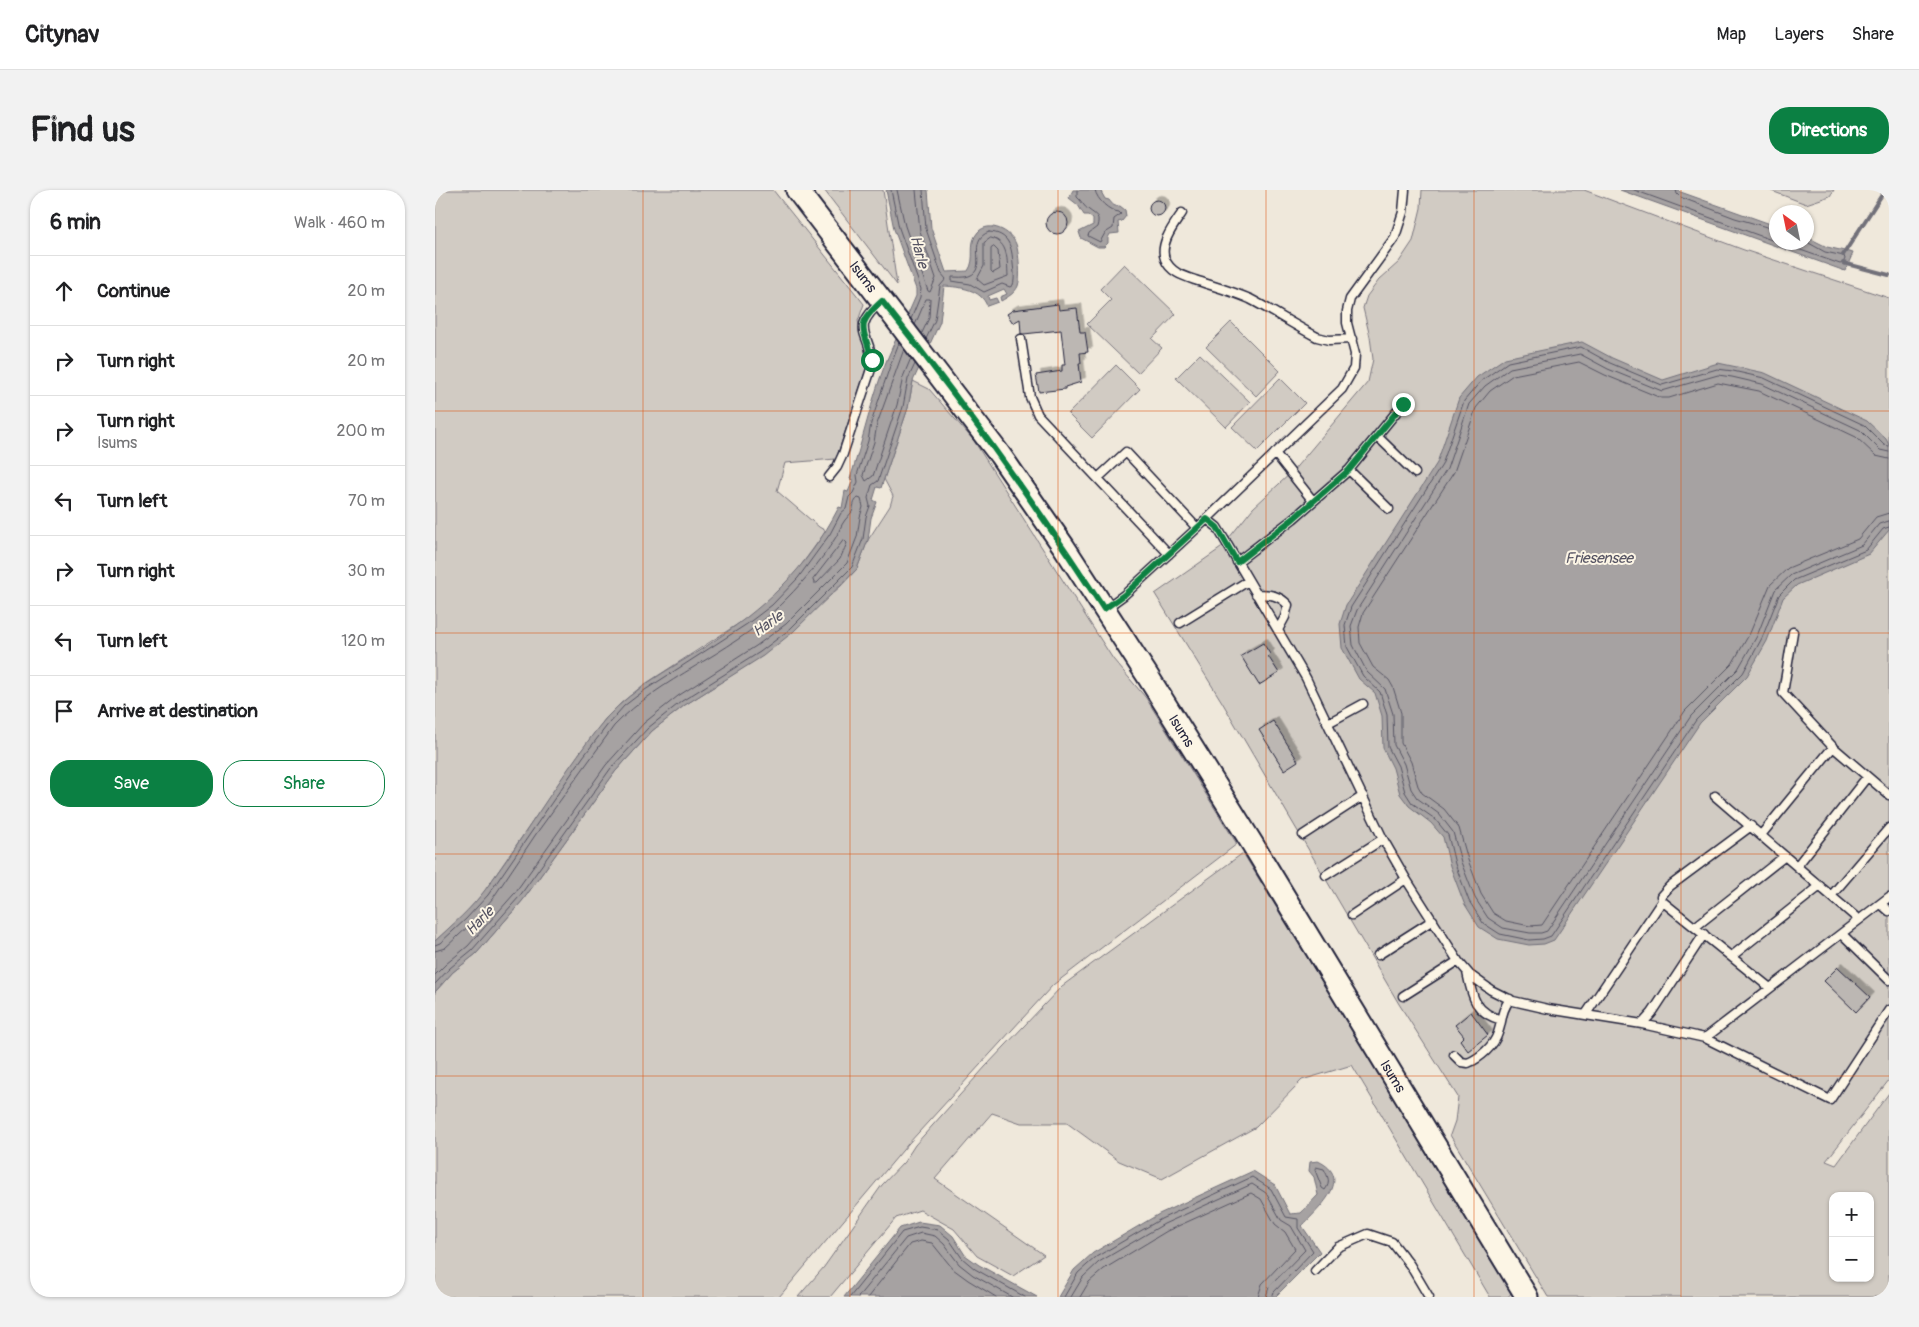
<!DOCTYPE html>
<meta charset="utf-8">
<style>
:root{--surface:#fff;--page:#f2f2f2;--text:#202124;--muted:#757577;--line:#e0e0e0;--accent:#0b8043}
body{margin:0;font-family:Pangolin,sans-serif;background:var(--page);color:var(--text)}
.controls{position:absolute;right:15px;bottom:15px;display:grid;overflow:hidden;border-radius:10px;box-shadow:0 1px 4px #0004}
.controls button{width:45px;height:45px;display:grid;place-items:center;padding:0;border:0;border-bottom:1px solid var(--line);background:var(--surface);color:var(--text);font:25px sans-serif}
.compass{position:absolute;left:1334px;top:15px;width:45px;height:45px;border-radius:50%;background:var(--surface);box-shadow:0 1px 4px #0004;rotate:327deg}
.stop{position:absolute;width:15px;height:15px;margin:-11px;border:4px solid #0b8043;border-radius:50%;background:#fff}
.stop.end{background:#0b8043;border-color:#fff;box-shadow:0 1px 5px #0008}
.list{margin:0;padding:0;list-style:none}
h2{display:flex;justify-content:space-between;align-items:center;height:65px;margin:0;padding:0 20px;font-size:21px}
h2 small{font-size:16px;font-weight:400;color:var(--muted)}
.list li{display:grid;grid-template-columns:32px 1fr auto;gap:15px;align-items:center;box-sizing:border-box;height:70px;padding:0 20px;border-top:1px solid var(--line)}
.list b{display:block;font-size:19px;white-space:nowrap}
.list p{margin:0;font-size:16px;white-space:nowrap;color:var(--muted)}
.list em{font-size:16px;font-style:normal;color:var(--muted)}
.actions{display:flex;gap:10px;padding:15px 20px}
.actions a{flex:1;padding:11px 0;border:1px solid var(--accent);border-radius:20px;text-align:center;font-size:18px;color:var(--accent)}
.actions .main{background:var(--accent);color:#fff}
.icon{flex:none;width:28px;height:28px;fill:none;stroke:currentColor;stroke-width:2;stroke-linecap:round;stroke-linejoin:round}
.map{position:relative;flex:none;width:1454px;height:1107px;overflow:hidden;border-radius:20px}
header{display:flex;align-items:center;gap:30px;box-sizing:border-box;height:70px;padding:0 25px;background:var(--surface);border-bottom:1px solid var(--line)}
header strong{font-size:24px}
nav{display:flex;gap:28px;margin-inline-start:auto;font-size:18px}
.intro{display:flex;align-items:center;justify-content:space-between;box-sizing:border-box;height:120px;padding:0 30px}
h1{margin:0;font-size:35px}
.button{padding:12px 22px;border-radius:20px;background:var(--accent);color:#fff;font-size:18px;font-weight:700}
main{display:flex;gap:30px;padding:0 30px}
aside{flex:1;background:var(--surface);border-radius:20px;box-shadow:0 1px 4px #0004}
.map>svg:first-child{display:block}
.green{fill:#d1cbc3;stroke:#7a767f;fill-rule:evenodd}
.water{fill:#a6a2a2;stroke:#716f79}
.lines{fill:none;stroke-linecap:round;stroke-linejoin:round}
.shore{stroke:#575564;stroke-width:1}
.stream{stroke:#716f79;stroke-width:4}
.building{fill:#bcb7b3;stroke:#22223b;filter:url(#shadow)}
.lane-casing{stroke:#22223b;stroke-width:11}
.secondary-casing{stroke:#22223b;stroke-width:25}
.lane{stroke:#fcf5e5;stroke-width:8}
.secondary{stroke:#fcf5e5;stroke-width:21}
.route{stroke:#0b8043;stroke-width:6}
.grid{fill:none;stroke:#de560e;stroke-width:1;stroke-opacity:0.55}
.labels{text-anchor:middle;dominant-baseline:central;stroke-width:4;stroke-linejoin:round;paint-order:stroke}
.street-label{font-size:14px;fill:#22223b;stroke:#fcf5e5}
.water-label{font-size:15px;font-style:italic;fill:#575564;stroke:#fcf5e5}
</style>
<header>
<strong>Citynav</strong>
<nav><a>Map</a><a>Layers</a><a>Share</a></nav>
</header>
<div class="intro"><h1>Find us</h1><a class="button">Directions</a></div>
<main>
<aside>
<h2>6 min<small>Walk · 460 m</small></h2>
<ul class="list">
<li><svg class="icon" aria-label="ahead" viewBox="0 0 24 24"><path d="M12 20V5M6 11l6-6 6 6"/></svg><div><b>Continue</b></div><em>20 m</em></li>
<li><svg class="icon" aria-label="right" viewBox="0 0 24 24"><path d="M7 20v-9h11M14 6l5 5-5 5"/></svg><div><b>Turn right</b></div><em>20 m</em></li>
<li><svg class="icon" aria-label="right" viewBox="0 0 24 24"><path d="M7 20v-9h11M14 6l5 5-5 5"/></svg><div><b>Turn right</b><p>Isums</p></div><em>200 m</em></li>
<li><svg class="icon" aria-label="left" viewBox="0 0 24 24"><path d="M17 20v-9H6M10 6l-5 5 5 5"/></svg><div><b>Turn left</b></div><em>70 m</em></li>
<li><svg class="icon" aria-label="right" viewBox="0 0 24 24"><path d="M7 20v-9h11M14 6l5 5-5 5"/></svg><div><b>Turn right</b></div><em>30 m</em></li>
<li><svg class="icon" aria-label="left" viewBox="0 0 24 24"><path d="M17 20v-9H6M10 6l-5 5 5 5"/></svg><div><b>Turn left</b></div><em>120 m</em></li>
<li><svg class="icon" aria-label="arrive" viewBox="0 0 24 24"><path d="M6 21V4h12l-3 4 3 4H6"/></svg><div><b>Arrive at destination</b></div></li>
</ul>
<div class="actions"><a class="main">Save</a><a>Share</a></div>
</aside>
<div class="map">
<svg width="1454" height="1107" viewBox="0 0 1454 1107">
<defs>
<filter id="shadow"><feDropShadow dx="4.5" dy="-4.5" stdDeviation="0" flood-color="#0004"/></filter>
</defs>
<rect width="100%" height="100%" fill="#efe8db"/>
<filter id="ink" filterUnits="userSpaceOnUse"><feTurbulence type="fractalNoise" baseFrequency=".02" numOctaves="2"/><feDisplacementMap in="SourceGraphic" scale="10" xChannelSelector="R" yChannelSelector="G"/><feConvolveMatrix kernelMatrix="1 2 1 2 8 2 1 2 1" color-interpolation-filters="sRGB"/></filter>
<g filter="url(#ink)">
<!-- green -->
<path class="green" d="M 0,0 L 338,0 L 429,114 L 423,131 L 430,159 L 431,179 L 401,269 L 350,273 L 342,301 L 384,337 L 391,341 L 359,385 L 333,411 L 309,430 L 207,496 L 186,513 L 170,529 L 144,564 L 49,702 L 28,726 L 0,751 Z
M 389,0 L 448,0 L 462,95 Z
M 987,0 L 1149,0 L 1309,60 L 1454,108 L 1454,890 L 1391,971 L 1401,975 L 1454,903 L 1454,1107 L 1113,1107 L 1015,945 L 1020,931 L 1023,907 L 964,814 L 787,512 L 720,404 L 786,358 L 818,318 L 857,282 L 933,192 L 938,169 L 935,147 L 928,118 L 932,106 L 944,90 L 964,72 L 978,51 L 986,18 ZM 1398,1006 L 1435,1006 L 1435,1088 L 1398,1088 Z
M 1334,0 L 1399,0 L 1395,6 L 1371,14 Z
M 689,74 L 741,124 L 717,149 L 727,158 L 703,183 L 652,134 L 676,110 L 665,99 Z
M 796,132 L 845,181 L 821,206 L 771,157 Z
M 765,164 L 815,212 L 791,237 L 741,188 Z
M 681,175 L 705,199 L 657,248 L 633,224 Z
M 845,188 L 870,213 L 822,261 L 797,237 Z
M 478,191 L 494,199 L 539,251 L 678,469 L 711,508 L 802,654 L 618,795 L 473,954 L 344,1107 L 0,1107 L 0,802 L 18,782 L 41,764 L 88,710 L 180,582 L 217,541 L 250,515 L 327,466 L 406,396 L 422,379 L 433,350 L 455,316 L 458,306 L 449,289 L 473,218 Z
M 808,663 L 1077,1102 L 1073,1107 L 1055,1107 L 917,875 L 867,890 L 821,937 L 727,989 L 684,971 L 632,933 L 586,933 L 557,923 L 500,989 L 609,1065 L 578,1086 L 542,1066 L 519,1039 L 485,1020 L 461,1028 L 395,1107 L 363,1107 L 389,1077 L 447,995 L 469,972 L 480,955 L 551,876 L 627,796 Z"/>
<!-- water -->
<path class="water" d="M 451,0 L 493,0 L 496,38 L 511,82 L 533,81 C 542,68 532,54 543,42 C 554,30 576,41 581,54 C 584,62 586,88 583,96 C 580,103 573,107 566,111 L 565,107 L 572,104 L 569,99 L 553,106 L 554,110 L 561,108 L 563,112 L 552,116 C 546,99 525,97 509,96 L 505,132 L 478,191 L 473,218 L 446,298 L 442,297 L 438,310 L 442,312 L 436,328 L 433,350 L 422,379 L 358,442 L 328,466 L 250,515 L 217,541 L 180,582 L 88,710 L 41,764 L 18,782 L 0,802 L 0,751 C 17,735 36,719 50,700 C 79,661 105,619 133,579 C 146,561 158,543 172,527 C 200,497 235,479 270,457 C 329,418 371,381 404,317 L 407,318 L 410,301 L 413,302 L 418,290 L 415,289 C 428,250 436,210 451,172 C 460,149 472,128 481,106 L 481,99 L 459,39 Z
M 638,0 L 665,0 L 670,9 L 674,10 C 678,15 679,17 685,16 L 690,20 L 691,26 L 687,31 L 683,32 L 684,43 L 675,44 L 673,48 L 673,53 L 669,57 L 663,57 L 646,48 L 644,42 L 658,35 L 658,29 L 653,25 L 649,25 L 643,15 L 634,8 Z
M 1185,0 L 1240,0 L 1341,36 L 1342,52 L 1372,52 L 1372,47 L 1392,57 L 1418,63 L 1410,81 Z
M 1147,152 L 1177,168 L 1228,190 L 1283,173 L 1330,183 L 1432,231 L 1451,249 L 1454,255 L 1454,340 L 1434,364 L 1362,395 L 1348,408 L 1332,451 L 1312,486 L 1265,533 L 1119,750 L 1109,754 L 1094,755 L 1063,749 L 1044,737 L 1029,713 L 1015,676 L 1008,647 L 996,633 L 974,616 L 965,604 L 958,578 L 948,558 L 947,526 L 940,503 L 924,489 L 907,458 L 905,434 L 911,415 L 1002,273 L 1024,208 L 1042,187 L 1070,168 Z
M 883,971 C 920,988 883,1019 867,1036 L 885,1062 L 840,1107 L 623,1107 L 639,1080 L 658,1063 L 724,1024 L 818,981 L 840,995 L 855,1024 L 866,1023 L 883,1005 L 879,987 L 874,981 L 875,972 Z
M 484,1032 L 505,1035 L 518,1046 L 530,1065 L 544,1075 L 602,1107 L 409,1107 L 465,1038 Z"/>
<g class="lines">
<!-- shore -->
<path class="shore" d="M 456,0 L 464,38 L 486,99 L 485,107 L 476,129
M 462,0 L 470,36 L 493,101 L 495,102 L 501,88 L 485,41 L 481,0
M 488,0 L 491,39 L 506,83 L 511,89 L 505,96 L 500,130 L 491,149
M 642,0 L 642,7 C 646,10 649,17 654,20 C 662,26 665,26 662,37 L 654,43 L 653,46 L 665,52 L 670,43 L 678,38 L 679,29 L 686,24 L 684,22 C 674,21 662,10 660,0
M 1199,0 L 1342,52
M 1241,0 L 1242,4 L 1245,7 L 1300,28 L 1342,40
M 554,42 C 574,43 577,57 578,74 C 579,82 580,88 578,95 L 575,97 L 567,94 L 549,102 L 535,94 L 517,91 L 517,87 C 522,87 529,88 534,86 C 554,79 530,50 554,42 Z
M 556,48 C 574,52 572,71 573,86 L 549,95 L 542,89 L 549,76 L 549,53 Z
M 1343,52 L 1405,74 L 1408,73 L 1410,69 L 1409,66 L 1390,62 L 1372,52
M 559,57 L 563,61 L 565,79 L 558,83 L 556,81 L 556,59 Z
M 480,135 L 491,109 L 495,109 L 494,128 L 487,143
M 469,159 L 442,234 L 439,252 L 428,285 L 431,291 L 438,286 L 462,215 L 468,187 L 476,168
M 1454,256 L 1449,255 L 1429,235 L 1397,220 L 1329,188 L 1298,181 L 1282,179 L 1227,195 L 1175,173 L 1146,157 L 1073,172 L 1046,191 L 1029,211 L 1007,275 L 916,417 L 910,435 L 912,457 L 928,486 L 945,502 L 952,525 L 953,557 L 963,576 L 970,602 L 977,613 L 1000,629 L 1013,645 L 1020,674 L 1034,711 L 1048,733 L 1065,744 L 1094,750 L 1108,749 L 1116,746 L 1261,530 L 1308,483 L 1327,448 L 1344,405 L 1359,390 L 1431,360 L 1448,339 L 1454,337
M 1454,262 L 1445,260 L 1425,240 L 1395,226 L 1327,194 L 1297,187 L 1283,185 L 1227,201 L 1173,179 L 1145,164 L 1075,178 L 1050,196 L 1034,214 L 1012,279 L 922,420 L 916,436 L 918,455 L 932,482 L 950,499 L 958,524 L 959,555 L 969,574 L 976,599 L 982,608 L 1004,624 L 1018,642 L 1026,672 L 1040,708 L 1053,728 L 1068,738 L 1095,743 L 1106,743 L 1112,741 L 1256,526 L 1303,479 L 1322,446 L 1340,400 L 1356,385 L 1427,355 L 1444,334 L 1454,331
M 1454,269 L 1441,266 L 1421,247 L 1324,201 L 1283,193 L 1234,208 L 1226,208 L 1170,185 L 1144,172 L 1078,185 L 1055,201 L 1041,218 L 1019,282 L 928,423 L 924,437 L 925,453 L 938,477 L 954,490 L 958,497 L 966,523 L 966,553 L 976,572 L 983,596 L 987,603 L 1009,619 L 1024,638 L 1033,670 L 1046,704 L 1058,723 L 1071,731 L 1095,736 L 1107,735 L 1250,521 L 1297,474 L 1315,443 L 1335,395 L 1353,378 L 1423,349 L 1441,327 L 1454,323
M 409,350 L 412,353 L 405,369 L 382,393 L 379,393 L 378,390 Z
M 0,755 L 5,753 L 31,729 L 53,705 L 148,567 L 174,533 L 189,516 L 210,500 L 312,434 L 337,415 L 363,388 L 395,344 L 406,323 L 411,319 L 414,307 L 418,303 L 423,292 L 422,285 L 433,251 L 436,233 L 455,176 L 464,153
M 0,761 L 10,758 L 36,734 L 58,708 L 101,644 L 179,536 C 226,487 294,465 342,418 C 364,397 385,373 401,347 C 404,342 406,335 410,330 C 412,327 415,325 417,322 C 419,316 418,312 423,308 L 426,309 L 428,317 L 425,327 L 422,347 L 412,373 L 351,434 L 321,456 L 243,506 L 209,533 L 171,575 L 79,704 L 33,756 L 11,774 L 0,785
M 0,794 L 15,778 L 37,760 L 84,707 L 176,578 L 213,538 L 247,511 L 325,462 L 355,439 L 417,377 L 428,349 L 431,327 L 435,316 L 433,308 L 437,295 L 443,291 L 468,217 L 473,189 L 480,174
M 881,977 L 889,979 C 893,987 896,992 890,1000 L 887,998 L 880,980 Z
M 415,1107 L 467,1042 L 485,1037 L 503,1040 L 514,1049 L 527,1068 L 540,1079 L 590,1107
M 423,1107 L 471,1048 L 486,1043 L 500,1046 L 509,1054 L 524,1074 L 538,1085 L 577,1107
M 433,1107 L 475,1054 L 486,1051 L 497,1053 L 518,1079 L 533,1090 L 561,1107
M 629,1107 L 643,1083 L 661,1067 L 726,1029 L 817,987 L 836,999 L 851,1027 L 863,1029 L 863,1038 L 878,1061 L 839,1102 L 837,1107
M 636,1107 L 648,1087 L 664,1072 L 729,1034 L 817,994 L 831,1003 L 846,1030 L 856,1036 L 870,1060 L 834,1097 L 831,1107
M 645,1107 L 654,1092 L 669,1079 L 732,1041 L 816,1003 L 826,1009 L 840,1034 L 850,1042 L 860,1059 L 827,1094 L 823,1107"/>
<!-- stream -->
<path class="stream" d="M 1408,65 L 1450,0
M 1408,73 L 1454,85"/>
</g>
<!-- building -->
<path class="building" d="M714 18a8 8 0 1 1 16 0a8 8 0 1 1-16 0Z
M611 33a11 11 0 1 1 22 0a11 11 0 1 1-22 0Z
M 623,114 L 624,120 L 642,118 L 645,142 L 650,142 L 653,162 L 645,163 L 646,173 L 644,173 L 646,192 L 630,197 L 630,199 L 604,202 L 601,185 L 627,181 L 627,175 L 630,175 L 626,140 L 589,144 L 586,144 L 585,129 L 578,133 L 572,124 L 578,120 Z
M 828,453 L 835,464 L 833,466 L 844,483 L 824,495 L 806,466 Z
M 838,531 L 863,571 L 849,580 L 824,540 Z
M 1403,777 L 1435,807 L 1421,822 L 1389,791 Z
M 1036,822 L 1053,845 L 1033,861 L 1025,850 L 1029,846 L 1020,835 Z"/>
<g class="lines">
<!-- lane casing -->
<g class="lane-casing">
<path id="lane" d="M 747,23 C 739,35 724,54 730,69 C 735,82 748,86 760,90 C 778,96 797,101 815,109 C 838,121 859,135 882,147 L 894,150 L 917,149
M 586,149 L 595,207 L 603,225 L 734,364
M 943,247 L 980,283
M 840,263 L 878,311
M 914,280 L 954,319
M 394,287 L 402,277 L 408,264 L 437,176 C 438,143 412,142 447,111
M 663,288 L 691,262 L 762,338
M 772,329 L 782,337 L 871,488 L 948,649 L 971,689 L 1023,771 L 1035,785 L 1056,800 L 1078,811 L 1113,819 L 1207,834 L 1270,848 L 1395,910 L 1454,820
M 802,372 L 858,329 L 914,280 L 968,214
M 821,404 C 835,404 844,405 853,415 L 850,427 L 843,440
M 671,418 L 689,405 L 772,329 L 907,199 L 919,178 L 920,164 L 912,133 L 912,121 L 915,109 L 960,47 L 968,22 L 970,0
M 745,433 L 813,391
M 1358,442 L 1348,503 L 1398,557 L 1454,605
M 893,533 L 928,514
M 1280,606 L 1424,730
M 1316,636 L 1235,696 L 1226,706 L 1227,711 L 1335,798
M 868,645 L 928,606
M 1326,645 L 1398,557
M 1362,676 L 1432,587
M 891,685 L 948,649
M 1396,706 L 1454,638
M 1446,714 L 1454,721
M 917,725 L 971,689
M 1260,737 L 1350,666
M 1407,744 L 1454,790
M 943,765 L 998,730
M 1297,766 L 1385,696
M 1032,782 C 1037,806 1039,822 1066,830
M 968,806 L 1023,771
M 1151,824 L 1227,711
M 1207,834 L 1217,823 L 1269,744
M 1270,848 L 1454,707
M 1019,865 L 1026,872 L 1033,873 C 1045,868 1059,856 1063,843 C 1068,829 1065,823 1075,809
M 880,1081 L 903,1057 L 933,1044 L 957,1052 L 975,1075 L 994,1107"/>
</g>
<!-- secondary casing -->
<g class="secondary-casing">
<g id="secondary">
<path id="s1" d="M 362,0 L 565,265 L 629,357 L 712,485 L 818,655 L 1092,1107"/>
</g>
</g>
<!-- lane -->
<use href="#lane" class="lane"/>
<!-- secondary -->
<use href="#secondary" class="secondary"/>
</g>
</g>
<g class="lines" filter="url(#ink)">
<!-- route -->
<path class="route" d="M 437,170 C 429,137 419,136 447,111 C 526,210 600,313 669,419 L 689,405 L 772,329 L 782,337 L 802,372 L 858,329 L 914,280 L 968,214"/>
</g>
<!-- grid -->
<path class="grid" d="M 208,0 L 208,1107M 415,0 L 415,1107M 623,0 L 623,1107M 831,0 L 831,1107M 1039,0 L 1039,1107M 1246,0 L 1246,1107M 0,221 L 1454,221M 0,443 L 1454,443M 0,664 L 1454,664M 0,886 L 1454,886"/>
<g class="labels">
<!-- street labels -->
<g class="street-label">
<text stroke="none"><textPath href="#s1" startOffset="109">Isums</textPath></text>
<text stroke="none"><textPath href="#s1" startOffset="664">Isums</textPath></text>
<text stroke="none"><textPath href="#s1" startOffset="1069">Isums</textPath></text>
</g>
<!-- water labels -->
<g class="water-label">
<text transform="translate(484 62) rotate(75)">Harle</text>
<text x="1164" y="368">Friesensee</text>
<text transform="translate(333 434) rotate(-35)">Harle</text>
<text transform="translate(45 731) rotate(-46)">Harle</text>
</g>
</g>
</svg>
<div class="controls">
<button>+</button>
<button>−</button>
</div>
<svg class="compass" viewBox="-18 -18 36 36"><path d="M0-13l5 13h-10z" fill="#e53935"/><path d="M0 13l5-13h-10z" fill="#757577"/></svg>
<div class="stop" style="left:437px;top:170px"></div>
<div class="stop end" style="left:968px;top:214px"></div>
</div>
</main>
